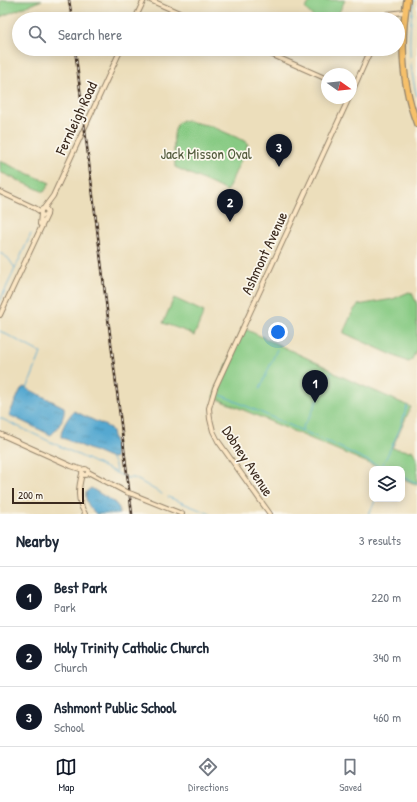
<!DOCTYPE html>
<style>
:root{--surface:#fff;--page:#f6f6f7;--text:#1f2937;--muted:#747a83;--line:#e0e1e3;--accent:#111827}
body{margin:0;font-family:"Patrick Hand",sans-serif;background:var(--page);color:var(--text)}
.controls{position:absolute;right:12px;bottom:12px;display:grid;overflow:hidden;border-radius:8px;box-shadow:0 2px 10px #0003}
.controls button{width:36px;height:36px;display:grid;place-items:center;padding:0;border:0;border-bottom:1px solid var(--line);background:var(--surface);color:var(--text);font:20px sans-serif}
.compass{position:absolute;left:321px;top:68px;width:36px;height:36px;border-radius:50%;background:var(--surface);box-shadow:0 2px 10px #0003;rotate:105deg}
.scale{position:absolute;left:12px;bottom:10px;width:72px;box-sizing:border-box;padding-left:4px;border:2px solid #3b2a1e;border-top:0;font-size:11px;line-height:14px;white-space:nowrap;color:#3b2a1e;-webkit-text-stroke:3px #fbf7ec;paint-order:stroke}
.you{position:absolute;left:278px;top:332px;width:14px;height:14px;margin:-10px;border:3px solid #fff;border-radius:50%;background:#1a73e8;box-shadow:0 0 0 6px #1a73e833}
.badge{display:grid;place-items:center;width:26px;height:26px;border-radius:50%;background:var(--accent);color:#fff;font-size:13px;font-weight:700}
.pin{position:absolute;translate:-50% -33px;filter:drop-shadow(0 1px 2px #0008)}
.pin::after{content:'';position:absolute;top:21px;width:14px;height:12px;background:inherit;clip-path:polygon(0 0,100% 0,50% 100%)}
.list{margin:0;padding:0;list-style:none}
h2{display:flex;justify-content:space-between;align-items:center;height:52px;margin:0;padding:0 16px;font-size:17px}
h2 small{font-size:13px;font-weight:400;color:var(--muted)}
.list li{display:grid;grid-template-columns:26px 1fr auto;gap:12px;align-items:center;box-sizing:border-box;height:60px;padding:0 16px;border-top:1px solid var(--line)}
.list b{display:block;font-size:15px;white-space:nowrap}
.list p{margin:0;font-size:13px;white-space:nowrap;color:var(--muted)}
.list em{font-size:13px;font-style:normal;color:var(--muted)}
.icon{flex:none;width:22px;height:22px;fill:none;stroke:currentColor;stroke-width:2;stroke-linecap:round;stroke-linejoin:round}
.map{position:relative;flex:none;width:417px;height:514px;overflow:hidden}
.search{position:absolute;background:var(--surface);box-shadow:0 2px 10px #0003;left:12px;right:12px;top:12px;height:44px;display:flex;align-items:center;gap:10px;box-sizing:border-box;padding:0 14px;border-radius:22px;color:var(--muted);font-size:15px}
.sheet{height:232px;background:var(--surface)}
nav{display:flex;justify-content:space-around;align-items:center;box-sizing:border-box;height:56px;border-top:1px solid var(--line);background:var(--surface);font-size:11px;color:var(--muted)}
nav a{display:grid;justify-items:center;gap:2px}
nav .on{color:var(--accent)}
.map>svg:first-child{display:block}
.park{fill:#87ca83;stroke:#617a50}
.water{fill:url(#water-ripples);stroke:#486977}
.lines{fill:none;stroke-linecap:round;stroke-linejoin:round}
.stream{stroke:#54a8d0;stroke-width:1}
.secondary-casing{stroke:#94846c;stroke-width:6}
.highway-casing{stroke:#94846c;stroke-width:8}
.secondary{stroke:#fbe6c4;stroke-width:4}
.highway{stroke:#f6c06b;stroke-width:5.5}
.rail-casing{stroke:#3b2a1e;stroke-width:2.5}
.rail{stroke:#fbf7ec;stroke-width:1;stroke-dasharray:3;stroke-linecap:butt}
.secondary-bridge-casing{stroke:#94846c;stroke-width:6;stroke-linecap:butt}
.secondary-bridge{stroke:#fbe6c4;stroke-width:4}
.labels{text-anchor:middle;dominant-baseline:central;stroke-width:3.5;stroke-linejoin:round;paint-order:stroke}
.street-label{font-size:15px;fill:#3b2a1e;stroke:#fbf7ec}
.park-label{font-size:15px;fill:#525a3c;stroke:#fbf7ec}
</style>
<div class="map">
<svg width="417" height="514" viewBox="0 0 417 514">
<defs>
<pattern id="water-ripples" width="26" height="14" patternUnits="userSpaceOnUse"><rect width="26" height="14" fill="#54a8d0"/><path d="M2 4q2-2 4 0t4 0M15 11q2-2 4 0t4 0" fill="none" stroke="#4789a8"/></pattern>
</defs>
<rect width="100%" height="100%" fill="#fbf7ec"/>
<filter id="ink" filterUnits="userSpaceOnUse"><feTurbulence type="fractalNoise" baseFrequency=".025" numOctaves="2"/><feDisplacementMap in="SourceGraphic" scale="8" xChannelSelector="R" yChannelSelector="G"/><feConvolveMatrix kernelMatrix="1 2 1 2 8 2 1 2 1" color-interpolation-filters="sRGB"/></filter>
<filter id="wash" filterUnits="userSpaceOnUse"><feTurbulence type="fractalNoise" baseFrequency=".012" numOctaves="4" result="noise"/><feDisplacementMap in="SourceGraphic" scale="16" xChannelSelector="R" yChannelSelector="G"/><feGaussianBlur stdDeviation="0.9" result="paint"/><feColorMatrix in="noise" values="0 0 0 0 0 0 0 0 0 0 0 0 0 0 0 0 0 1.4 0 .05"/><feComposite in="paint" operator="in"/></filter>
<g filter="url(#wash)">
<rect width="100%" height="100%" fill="#ecdebb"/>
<!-- park -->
<path class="park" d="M 4,0 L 42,0 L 0,17 L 0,1 Z
M 312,0 L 345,0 L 336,19 L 315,19 L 305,8 Z
M 182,120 L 211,126 L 247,142 L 248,144 L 227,191 L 175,167 C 175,154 169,127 182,120 Z
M 0,161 L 50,183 L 44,192 L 0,172 Z
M 409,292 L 412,293 L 417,304 L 417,349 L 411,361 L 408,362 L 344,333 L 344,331 L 353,311 L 358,305 L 393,299 Z
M 174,298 L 204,312 L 194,336 L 188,332 L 163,323 Z
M 243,328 L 326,367 L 336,374 L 411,407 L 392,448 L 409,451 L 412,450 L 417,458 L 417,485 L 402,478 L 402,469 L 382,469 L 213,397 Z"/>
<!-- water -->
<path class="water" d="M 24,387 L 64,407 C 66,416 58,429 51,435 L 9,415 L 21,389 Z
M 74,411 L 110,428 C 113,434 118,451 115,458 L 107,457 L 61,437 C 61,428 68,417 74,411 Z
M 91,488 L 115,503 L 119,508 L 119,514 L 96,514 C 89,507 85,502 86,492 Z"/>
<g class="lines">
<!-- stream -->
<path class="stream" d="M 414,0 C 408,32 408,64 417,96
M 0,253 L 8,258 L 15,268
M 0,301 L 31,234
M 0,331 L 41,353 L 27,389
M 260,389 L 277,349
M 221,395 L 337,446 L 385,469
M 0,418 L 127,478 L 134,478 L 138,480 L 162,494
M 302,430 L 303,426 L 309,418 L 330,374 L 332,373
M 111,458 L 115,464 L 116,473
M 385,460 L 400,429 L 407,406
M 381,467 L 384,462
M 402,477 L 417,483
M 168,497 L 210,514
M 369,514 L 376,499"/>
</g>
</g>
<g filter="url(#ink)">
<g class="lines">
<!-- secondary casing -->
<g class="secondary-casing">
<path id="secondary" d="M 150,0 L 193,19
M 135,19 L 144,0
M 384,19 L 387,14 L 405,12
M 259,49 L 327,79
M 351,94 L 371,49
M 0,192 L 35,208 L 41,212
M 44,208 L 53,196 L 121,49
M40.5 212a3.5 3.5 0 1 1 7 0a3.5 3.5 0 1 1-7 0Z
M 40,224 L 41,214
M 0,315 L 47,215
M 0,434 L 71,466 L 83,470
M82 472a3 3 0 1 1 6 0a3 3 0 1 1-6 0Z
M 88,472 L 126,492
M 82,474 C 78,489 77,500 85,514
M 132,494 L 182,514
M 270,514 L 218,441 L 213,431 L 210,419 L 209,408 L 215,388 L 349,98"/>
</g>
<!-- highway casing -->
<g class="highway-casing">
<path id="highway" d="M 407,0 C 400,42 402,85 417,124"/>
</g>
<!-- secondary -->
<use href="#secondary" class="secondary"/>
<!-- highway -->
<use href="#highway" class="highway"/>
<!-- rail casing -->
<g class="rail-casing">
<path id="rail" d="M 69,0 L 72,19
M 75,49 L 132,514"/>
</g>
<!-- rail -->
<use href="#rail" class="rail"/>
<!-- secondary-bridge casing -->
<g class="secondary-bridge-casing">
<path id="secondary-bridge" d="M 126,492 L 132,494"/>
</g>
<!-- secondary-bridge -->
<use href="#secondary-bridge" class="secondary-bridge"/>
</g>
</g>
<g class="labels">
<!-- street labels -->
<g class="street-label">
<text transform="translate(76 118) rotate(-65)">Fernleigh Road</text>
<text transform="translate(264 253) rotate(-65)">Ashmont Avenue</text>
<text transform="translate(248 461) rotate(57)">Dobney Avenue</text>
</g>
<!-- park labels -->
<g class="park-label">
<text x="206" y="153">Jack Misson Oval</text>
</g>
</g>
</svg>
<div class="controls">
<button><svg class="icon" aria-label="layers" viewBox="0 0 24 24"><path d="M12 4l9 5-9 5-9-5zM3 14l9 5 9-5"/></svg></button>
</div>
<svg class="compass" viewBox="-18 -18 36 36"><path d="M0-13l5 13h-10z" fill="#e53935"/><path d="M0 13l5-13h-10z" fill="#747a83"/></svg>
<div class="scale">200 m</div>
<div class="you"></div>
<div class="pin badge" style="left:315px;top:403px">1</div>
<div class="pin badge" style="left:230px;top:222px">2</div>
<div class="pin badge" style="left:279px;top:167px">3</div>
<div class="search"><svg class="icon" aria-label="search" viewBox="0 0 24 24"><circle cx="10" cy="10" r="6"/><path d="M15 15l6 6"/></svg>Search here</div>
</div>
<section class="sheet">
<h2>Nearby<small>3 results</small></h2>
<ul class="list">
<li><span class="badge">1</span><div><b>Best Park</b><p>Park</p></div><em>220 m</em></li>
<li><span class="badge">2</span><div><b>Holy Trinity Catholic Church</b><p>Church</p></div><em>340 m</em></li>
<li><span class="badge">3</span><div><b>Ashmont Public School</b><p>School</p></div><em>460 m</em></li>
</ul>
</section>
<nav>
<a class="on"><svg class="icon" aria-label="map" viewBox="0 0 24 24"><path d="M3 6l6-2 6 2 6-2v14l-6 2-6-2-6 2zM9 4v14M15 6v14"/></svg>Map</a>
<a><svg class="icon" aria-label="directions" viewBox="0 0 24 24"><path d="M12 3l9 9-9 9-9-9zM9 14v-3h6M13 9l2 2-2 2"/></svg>Directions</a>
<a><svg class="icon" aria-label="saved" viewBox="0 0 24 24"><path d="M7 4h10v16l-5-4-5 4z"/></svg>Saved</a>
</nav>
